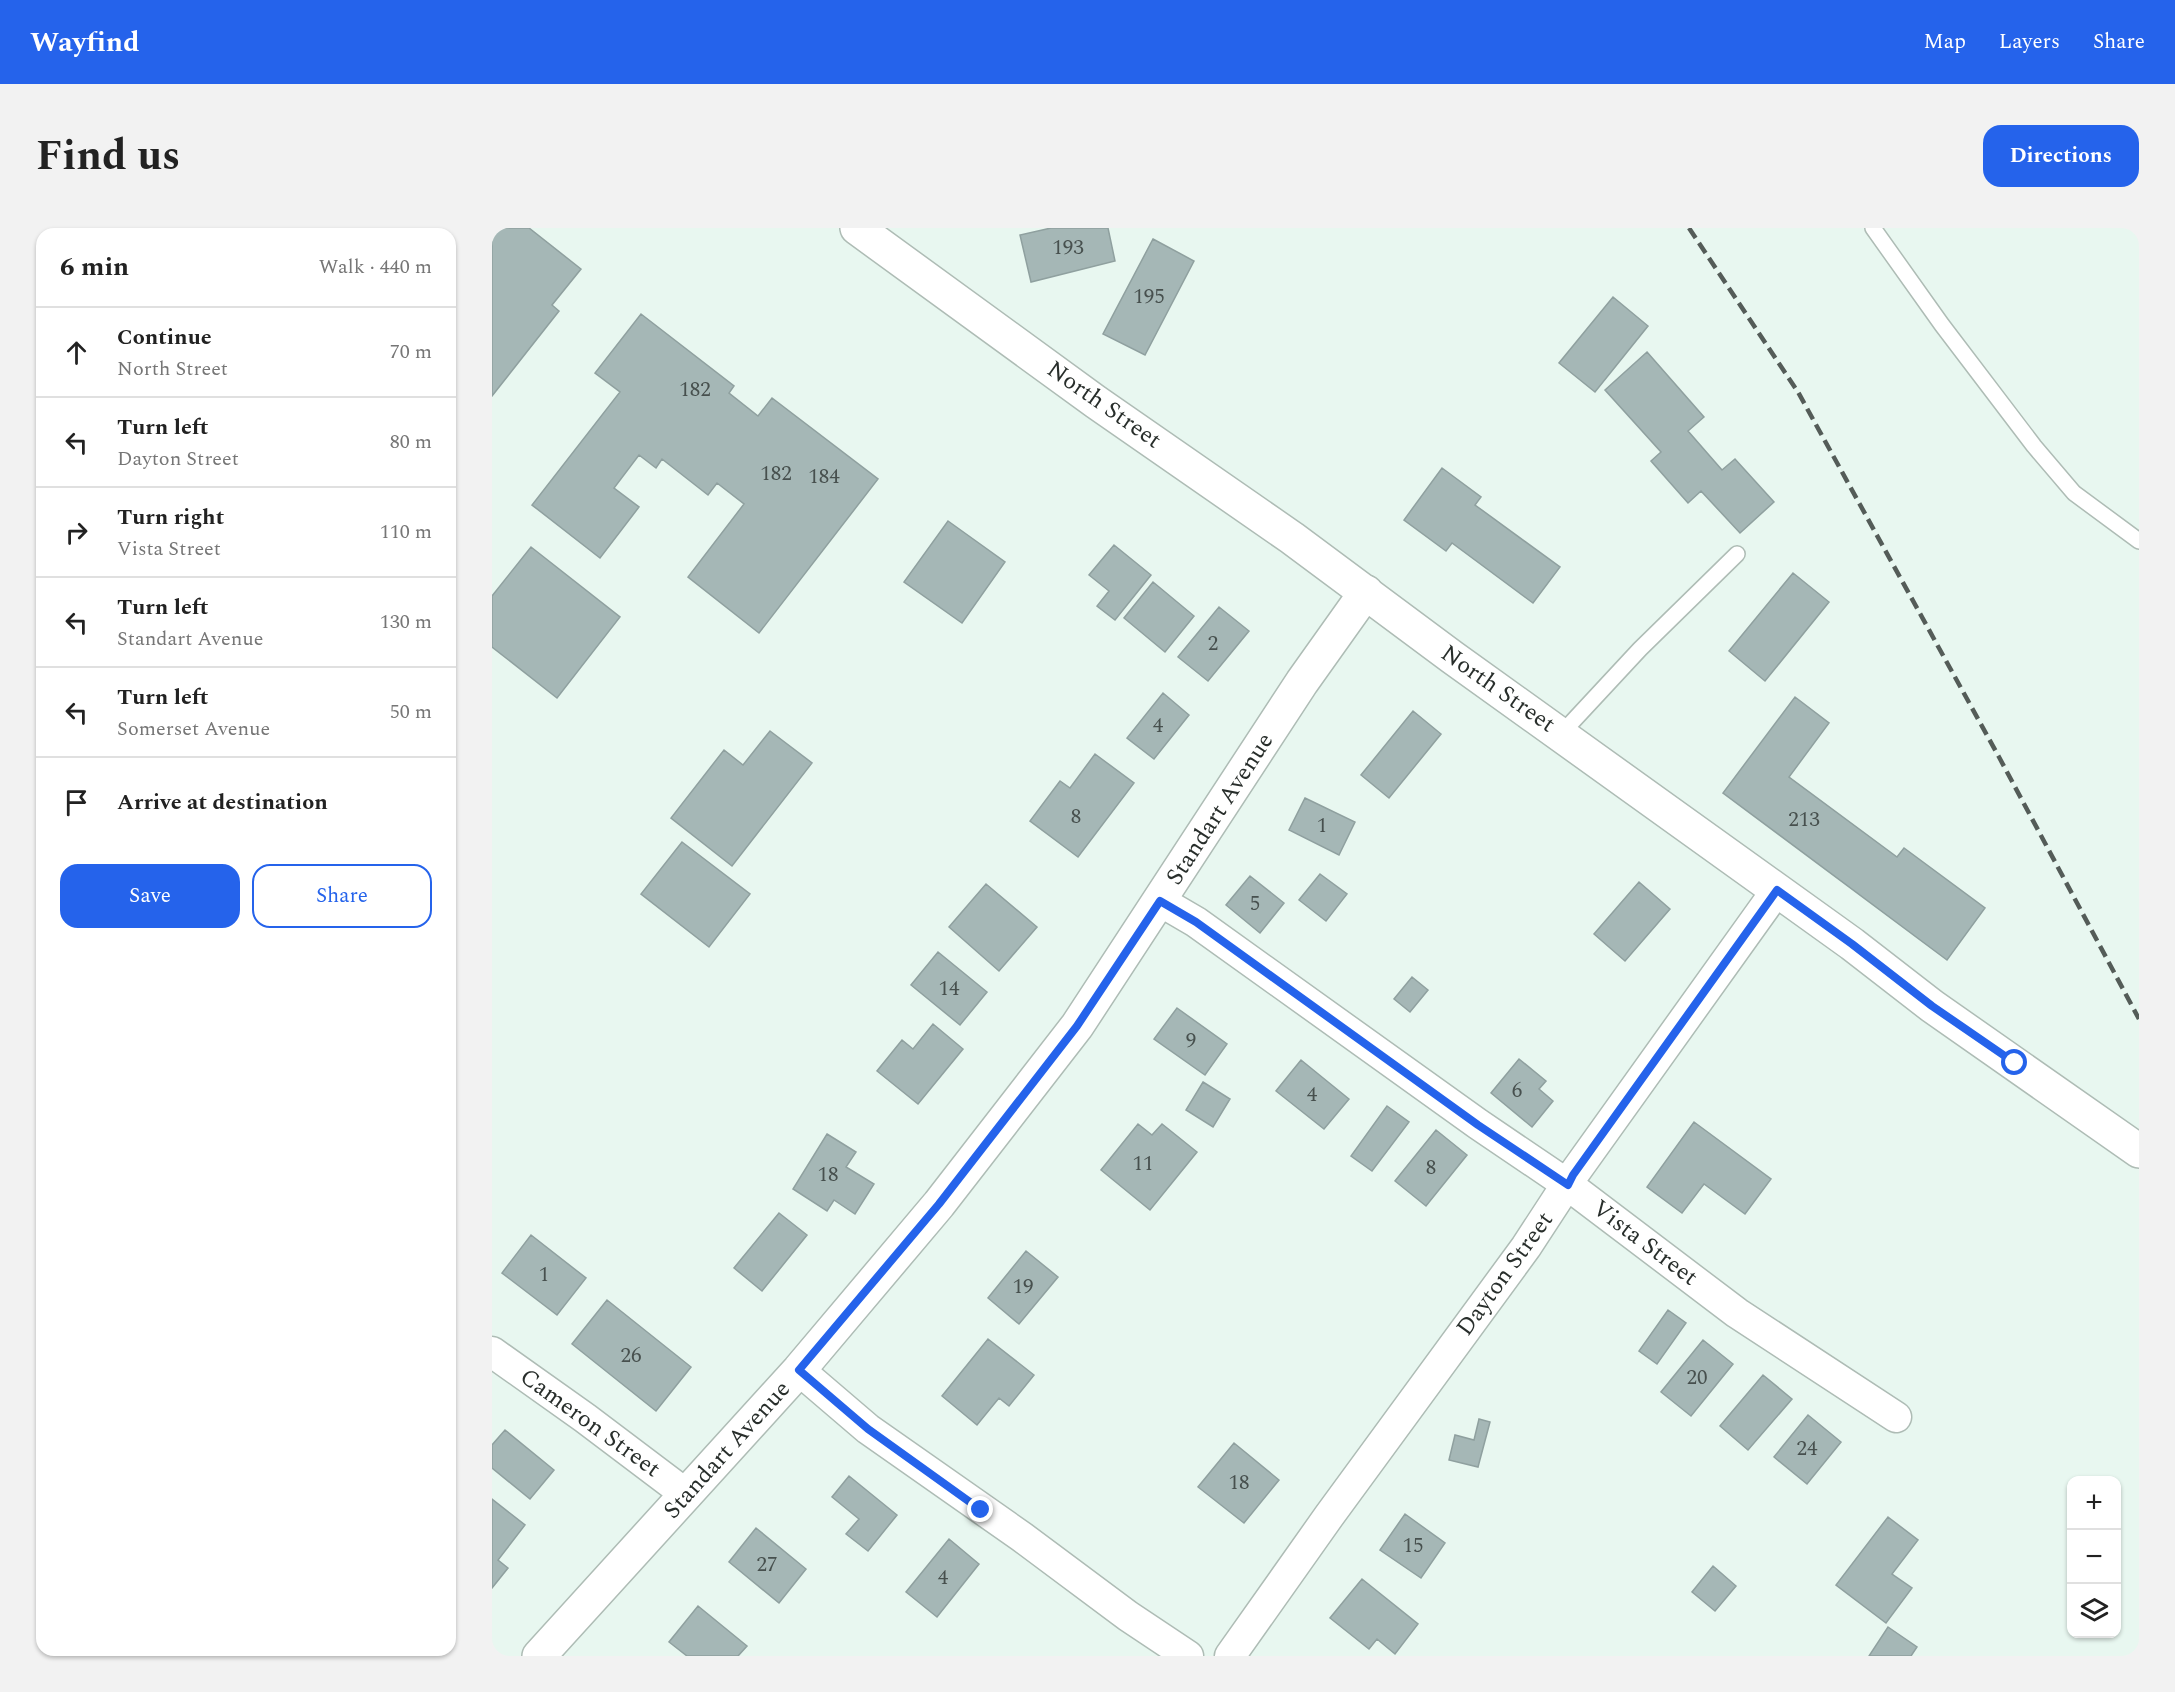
<!DOCTYPE html>
<meta charset="utf-8">
<style>
:root{--surface:#fff;--page:#f2f2f2;--text:#222;--muted:#767676;--line:#e0e0e0;--accent:#2563eb}
body{margin:0;font-family:Spectral,serif;background:var(--page);color:var(--text)}
.controls{position:absolute;right:18px;bottom:18px;display:grid;overflow:hidden;border-radius:12px;box-shadow:0 2px 4px #0004}
.controls button{width:54px;height:54px;display:grid;place-items:center;padding:0;border:0;border-bottom:2px solid var(--line);background:var(--surface);color:var(--text);font:30px sans-serif}
.stop{position:absolute;width:18px;height:18px;margin:-14px;border:4px solid #2563eb;border-radius:50%;background:#fff}
.stop.end{background:#2563eb;border-color:#fff;box-shadow:0 2px 6px #0008}
.list{margin:0;padding:0;list-style:none}
h2{display:flex;justify-content:space-between;align-items:center;height:78px;margin:0;padding:0 24px;font-size:26px}
h2 small{font-size:20px;font-weight:400;color:var(--muted)}
.list li{display:grid;grid-template-columns:39px 1fr auto;gap:18px;align-items:center;box-sizing:border-box;height:90px;padding:0 24px;border-top:2px solid var(--line)}
.list b{display:block;font-size:22px;white-space:nowrap}
.list p{margin:0;font-size:20px;white-space:nowrap;color:var(--muted)}
.list em{font-size:20px;font-style:normal;color:var(--muted)}
.actions{display:flex;gap:12px;padding:18px 24px}
.actions a{flex:1;padding:14px 0;border:2px solid var(--accent);border-radius:18px;text-align:center;font-size:21px;color:var(--accent)}
.actions .main{background:var(--accent);color:#fff}
.icon{flex:none;width:33px;height:33px;fill:none;stroke:currentColor;stroke-width:2;stroke-linecap:round;stroke-linejoin:round}
.map{position:relative;flex:none;width:1647px;height:1428px;overflow:hidden;border-radius:18px}
header{display:flex;align-items:center;gap:36px;box-sizing:border-box;height:84px;padding:0 30px;background:var(--accent);color:#fff}
header strong{font-size:28px}
nav{display:flex;gap:33px;margin-inline-start:auto;font-size:21px}
.intro{display:flex;align-items:center;justify-content:space-between;box-sizing:border-box;height:144px;padding:0 36px}
h1{margin:0;font-size:42px}
.button{padding:15px 27px;border-radius:18px;background:var(--accent);color:#fff;font-size:21px;font-weight:700}
main{display:flex;gap:36px;padding:0 36px}
aside{flex:1;background:var(--surface);border-radius:18px;box-shadow:0 2px 4px #0004}
.map>svg:first-child{display:block}
.building{fill:#a5b7b6;stroke:#8fa09f;stroke-width:1.5}
.lines{fill:none;stroke-linecap:round;stroke-linejoin:round}
.lane-casing{stroke:#aebcb5;stroke-width:18}
.street-casing{stroke:#aebcb5;stroke-width:33}
.secondary-casing{stroke:#aebcb5;stroke-width:36}
.primary-casing{stroke:#aebcb5;stroke-width:36}
.lane{stroke:#fff;stroke-width:15}
.street{stroke:#fff;stroke-width:30}
.secondary{stroke:#fff;stroke-width:33}
.primary{stroke:#fff;stroke-width:33}
.rail{stroke:#545c58;stroke-width:4.5;stroke-dasharray:12 6;stroke-linecap:butt}
.route{stroke:#2563eb;stroke-width:8}
.labels{text-anchor:middle;dominant-baseline:central;stroke-width:4.5;stroke-linejoin:round;paint-order:stroke}
.number-label{font-size:21px;fill:#47504e}
.street-label{font-size:24px;fill:#282e2b;stroke:#fff}
</style>
<header>
<strong>Wayfind</strong>
<nav><a>Map</a><a>Layers</a><a>Share</a></nav>
</header>
<div class="intro"><h1>Find us</h1><a class="button">Directions</a></div>
<main>
<aside>
<h2>6 min<small>Walk · 440 m</small></h2>
<ul class="list">
<li><svg class="icon" aria-label="ahead" viewBox="0 0 24 24"><path d="M12 20V5M6 11l6-6 6 6"/></svg><div><b>Continue</b><p>North Street</p></div><em>70 m</em></li>
<li><svg class="icon" aria-label="left" viewBox="0 0 24 24"><path d="M17 20v-9H6M10 6l-5 5 5 5"/></svg><div><b>Turn left</b><p>Dayton Street</p></div><em>80 m</em></li>
<li><svg class="icon" aria-label="right" viewBox="0 0 24 24"><path d="M7 20v-9h11M14 6l5 5-5 5"/></svg><div><b>Turn right</b><p>Vista Street</p></div><em>110 m</em></li>
<li><svg class="icon" aria-label="left" viewBox="0 0 24 24"><path d="M17 20v-9H6M10 6l-5 5 5 5"/></svg><div><b>Turn left</b><p>Standart Avenue</p></div><em>130 m</em></li>
<li><svg class="icon" aria-label="left" viewBox="0 0 24 24"><path d="M17 20v-9H6M10 6l-5 5 5 5"/></svg><div><b>Turn left</b><p>Somerset Avenue</p></div><em>50 m</em></li>
<li><svg class="icon" aria-label="arrive" viewBox="0 0 24 24"><path d="M6 21V4h12l-3 4 3 4H6"/></svg><div><b>Arrive at destination</b></div></li>
</ul>
<div class="actions"><a class="main">Save</a><a>Share</a></div>
</aside>
<div class="map">
<svg width="1647" height="1428" viewBox="0 0 1647 1428">
<rect width="100%" height="100%" fill="#e8f7f0"/>
<!-- building -->
<path class="building" d="M 0,0 L 37,0 L 89,41 L 60,77 L 67,83 L 0,168 Z
M 559,0 L 616,0 L 623,33 L 539,54 L 528,7 Z
M 661,11 L 702,33 L 653,127 L 611,106 Z
M 1121,69 L 1156,98 L 1103,164 L 1067,135 Z
M 149,86 L 242,158 L 237,165 L 266,188 L 280,170 L 386,251 L 267,405 L 196,349 L 252,276 L 225,255 L 216,267 L 170,231 L 164,240 L 147,227 L 122,260 L 147,279 L 108,330 L 40,277 L 128,164 L 103,145 Z
M 1155,124 L 1212,189 L 1196,203 L 1230,242 L 1243,231 L 1282,274 L 1248,305 L 1209,263 L 1196,275 L 1159,233 L 1169,224 L 1113,162 Z
M 950,240 L 989,269 L 983,277 L 1068,339 L 1041,375 L 960,315 L 954,323 L 912,292 Z
M 456,293 L 513,334 L 470,395 L 412,354 Z
M 622,317 L 659,347 L 623,392 L 605,378 L 617,363 L 597,347 Z
M 39,319 L 128,389 L 65,470 L 0,419 L 0,368 Z
M 1301,345 L 1337,374 L 1273,453 L 1237,423 Z
M 661,354 L 702,388 L 673,424 L 632,390 Z
M 727,379 L 757,403 L 716,453 L 686,429 Z
M 671,465 L 697,487 L 662,531 L 635,510 Z
M 1303,469 L 1337,495 L 1297,549 L 1405,629 L 1412,620 L 1493,680 L 1455,732 L 1231,565 Z
M 921,483 L 949,506 L 897,570 L 869,547 Z
M 278,503 L 320,535 L 240,638 L 179,590 L 232,522 L 251,537 Z
M 603,526 L 642,555 L 586,629 L 538,593 L 568,553 L 578,560 Z
M 813,570 L 863,594 L 847,627 L 797,602 Z
M 190,614 L 258,666 L 217,719 L 149,666 Z
M 828,646 L 855,666 L 834,693 L 807,672 Z
M 758,648 L 792,675 L 768,705 L 734,677 Z
M 1147,654 L 1178,681 L 1133,733 L 1102,706 Z
M 494,656 L 545,699 L 507,743 L 457,699 Z
M 446,724 L 495,764 L 468,797 L 419,757 Z
M 920,749 L 936,762 L 918,784 L 902,771 Z
M 685,780 L 735,816 L 713,847 L 662,811 Z
M 441,796 L 471,821 L 426,876 L 385,843 L 410,812 L 421,821 Z
M 1027,831 L 1054,853 L 1047,861 L 1061,873 L 1040,899 L 999,865 Z
M 809,832 L 857,871 L 832,901 L 784,863 Z
M 711,854 L 738,871 L 721,899 L 694,882 Z
M 895,878 L 917,894 L 880,943 L 859,928 Z
M 1202,894 L 1279,951 L 1253,986 L 1212,956 L 1190,985 L 1155,959 Z
M 646,896 L 660,907 L 670,896 L 705,924 L 658,982 L 609,942 Z
M 944,902 L 975,927 L 934,978 L 903,953 Z
M 335,906 L 364,924 L 354,939 L 382,956 L 363,986 L 342,972 L 335,983 L 301,961 Z
M 287,985 L 315,1007 L 270,1063 L 242,1040 Z
M 39,1007 L 94,1050 L 65,1087 L 10,1045 Z
M 534,1023 L 566,1049 L 527,1096 L 496,1070 Z
M 115,1072 L 199,1139 L 164,1183 L 80,1116 Z
M 1176,1082 L 1194,1095 L 1165,1136 L 1147,1123 Z
M 496,1111 L 542,1147 L 517,1178 L 507,1170 L 485,1197 L 450,1168 Z
M 1211,1112 L 1241,1136 L 1199,1188 L 1169,1164 Z
M 1271,1147 L 1300,1171 L 1256,1222 L 1228,1198 Z
M 1316,1187 L 1349,1214 L 1315,1256 L 1282,1229 Z
M 987,1191 L 998,1194 L 986,1239 L 957,1232 L 963,1207 L 982,1212 Z
M 13,1202 L 62,1242 L 38,1271 L 0,1240 L 0,1217 Z
M 742,1215 L 787,1252 L 752,1295 L 706,1259 Z
M 357,1248 L 405,1287 L 376,1323 L 354,1306 L 367,1291 L 340,1269 Z
M 0,1271 L 33,1297 L 6,1332 L 16,1340 L 0,1360 Z
M 913,1286 L 953,1315 L 929,1350 L 888,1322 Z
M 1396,1289 L 1426,1312 L 1400,1346 L 1420,1360 L 1394,1395 L 1344,1357 Z
M 264,1300 L 314,1341 L 287,1375 L 237,1334 Z
M 457,1311 L 487,1336 L 445,1389 L 414,1364 Z
M 1221,1338 L 1244,1358 L 1223,1383 L 1200,1364 Z
M 870,1351 L 926,1396 L 903,1426 L 885,1411 L 877,1421 L 838,1390 Z
M 206,1378 L 255,1418 L 246,1428 L 195,1428 L 177,1414 Z
M 1396,1399 L 1425,1419 L 1419,1428 L 1377,1428 Z"/>
<g class="lines">
<!-- lane casing -->
<g class="lane-casing">
<path id="lane" d="M 1381,0 L 1450,97 L 1542,218 L 1582,265 L 1647,313
M 1069,506 L 1148,421 L 1245,326"/>
</g>
<!-- street casing -->
<g class="street-casing">
<path id="street" d="M 668,673 L 704,694 L 986,896 L 1076,957 L 1245,1085 L 1404,1189
M 0,1124 L 93,1190 L 195,1267
M 307,1142 L 376,1201 L 530,1309 L 636,1388 L 696,1428
M 738,1428 L 837,1288 L 1034,1019 L 1081,947 L 1285,662"/>
</g>
<!-- secondary casing -->
<g class="secondary-casing">
<path id="secondary" d="M 47,1428 L 307,1142 L 447,976 L 585,798 L 810,454 L 874,364"/>
</g>
<!-- primary casing -->
<g class="primary-casing">
<path id="primary" d="M 365,0 L 604,174 L 800,310 L 960,429 L 1360,716 L 1440,778 L 1647,923"/>
</g>
<!-- lane -->
<use href="#lane" class="lane"/>
<!-- street -->
<use href="#street" class="street"/>
<!-- secondary -->
<use href="#secondary" class="secondary"/>
<!-- primary -->
<use href="#primary" class="primary"/>
<!-- rail -->
<path class="rail" d="M 1197,0 L 1306,164 L 1507,529 L 1647,791"/>
</g>
<g class="lines">
<!-- route -->
<path class="route" d="M 489,1282 L 376,1201 L 307,1142 L 447,976 L 585,798 L 668,673 L 704,694 L 986,897 L 1076,957 L 1081,947 L 1285,662 L 1360,716 L 1440,778 L 1523,835"/>
</g>
<g class="labels">
<!-- number labels -->
<g class="number-label">
<text x="576" y="20">193</text>
<text x="657" y="69">195</text>
<text x="203" y="162">182</text>
<text x="284" y="246">182</text>
<text x="332" y="249">184</text>
<text x="721" y="416">2</text>
<text x="666" y="498">4</text>
<text x="584" y="589">8</text>
<text x="1312" y="592">213</text>
<text x="830" y="598">1</text>
<text x="763" y="676">5</text>
<text x="457" y="761">14</text>
<text x="699" y="813">9</text>
<text x="1025" y="863">6</text>
<text x="820" y="867">4</text>
<text x="651" y="936">11</text>
<text x="939" y="940">8</text>
<text x="336" y="947">18</text>
<text x="52" y="1047">1</text>
<text x="531" y="1059">19</text>
<text x="139" y="1128">26</text>
<text x="1205" y="1150">20</text>
<text x="1315" y="1221">24</text>
<text x="747" y="1255">18</text>
<text x="921" y="1318">15</text>
<text x="275" y="1337">27</text>
<text x="451" y="1350">4</text>
</g>
<!-- street labels -->
<g class="street-label">
<text transform="translate(612 177) rotate(35)">North Street</text>
<text transform="translate(1006 461) rotate(35)">North Street</text>
<text transform="translate(728 581) rotate(-57)">Standart Avenue</text>
<text transform="translate(1153 1015) rotate(37)">Vista Street</text>
<text transform="translate(1013 1046) rotate(-54)">Dayton Street</text>
<text transform="translate(98 1195) rotate(36)">Cameron Street</text>
<text transform="translate(235 1222) rotate(-48)">Standart Avenue</text>
</g>
</g>
</svg>
<div class="controls">
<button>+</button>
<button>−</button>
<button><svg class="icon" aria-label="layers" viewBox="0 0 24 24"><path d="M12 4l9 5-9 5-9-5zM3 14l9 5 9-5"/></svg></button>
</div>
<div class="stop" style="left:1523px;top:835px"></div>
<div class="stop end" style="left:489px;top:1282px"></div>
</div>
</main>
